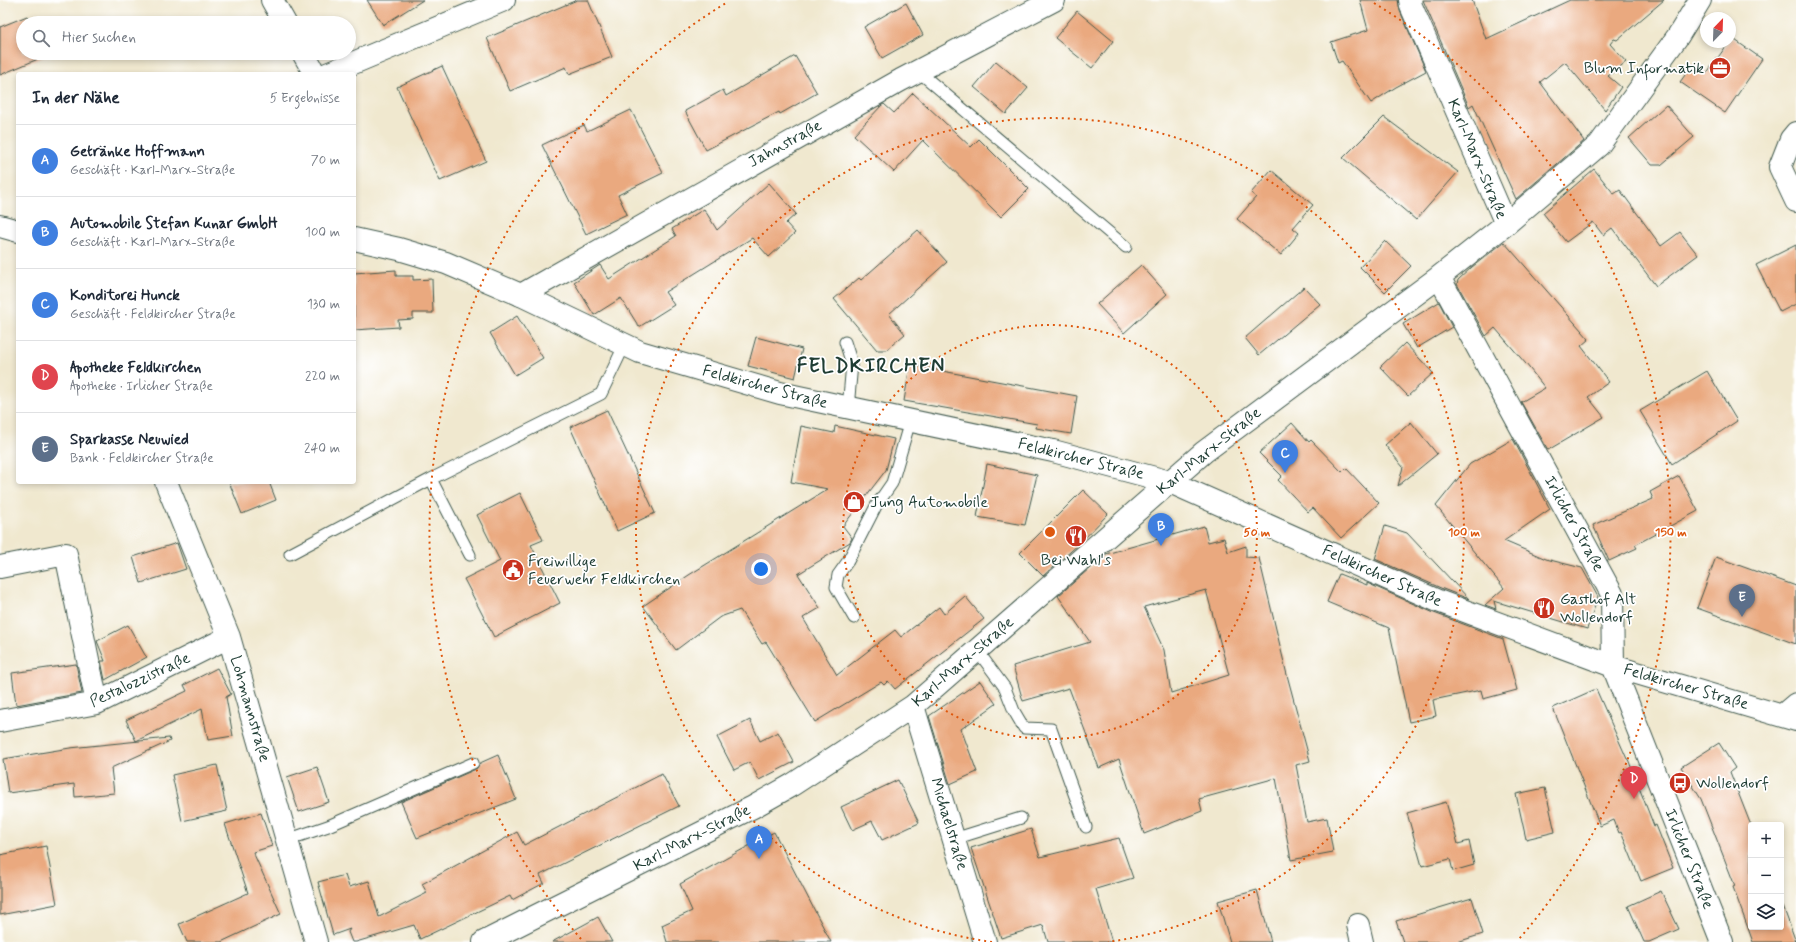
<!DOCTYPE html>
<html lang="de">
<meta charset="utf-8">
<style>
:root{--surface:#fff;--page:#f6f6f7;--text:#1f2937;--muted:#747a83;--line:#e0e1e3;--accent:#0f766e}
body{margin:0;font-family:Mynerve,sans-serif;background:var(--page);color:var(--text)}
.controls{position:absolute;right:12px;bottom:12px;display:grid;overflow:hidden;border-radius:4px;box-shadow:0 2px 6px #0003}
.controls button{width:36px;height:36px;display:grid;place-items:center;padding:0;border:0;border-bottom:1px solid var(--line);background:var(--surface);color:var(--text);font:20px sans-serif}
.compass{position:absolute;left:1700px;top:12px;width:36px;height:36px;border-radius:50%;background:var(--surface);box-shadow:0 2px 6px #0003;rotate:23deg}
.you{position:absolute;left:761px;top:569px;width:14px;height:14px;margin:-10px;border:3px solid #fff;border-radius:50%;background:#1a73e8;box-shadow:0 0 0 6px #1a73e833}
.badge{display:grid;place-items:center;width:26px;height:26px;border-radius:50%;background:var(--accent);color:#fff;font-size:13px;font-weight:700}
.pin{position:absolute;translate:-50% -33px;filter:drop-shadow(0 1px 2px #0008)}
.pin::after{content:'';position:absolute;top:21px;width:14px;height:12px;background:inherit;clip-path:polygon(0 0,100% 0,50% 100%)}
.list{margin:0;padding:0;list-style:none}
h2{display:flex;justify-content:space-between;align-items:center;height:52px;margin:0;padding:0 16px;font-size:17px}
h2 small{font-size:13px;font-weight:400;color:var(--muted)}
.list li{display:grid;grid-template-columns:26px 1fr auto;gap:12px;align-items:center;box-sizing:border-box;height:72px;padding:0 16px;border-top:1px solid var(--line)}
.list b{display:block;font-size:15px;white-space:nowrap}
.list p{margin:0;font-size:13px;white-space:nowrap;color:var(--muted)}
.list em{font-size:13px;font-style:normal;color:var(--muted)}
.icon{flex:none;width:22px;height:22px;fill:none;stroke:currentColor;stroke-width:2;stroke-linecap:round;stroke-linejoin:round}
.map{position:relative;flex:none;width:1796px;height:942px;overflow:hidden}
.search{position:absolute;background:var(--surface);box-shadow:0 2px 6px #0003;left:16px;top:16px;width:340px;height:44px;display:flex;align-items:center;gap:10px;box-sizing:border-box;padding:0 14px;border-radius:22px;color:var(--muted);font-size:15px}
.panel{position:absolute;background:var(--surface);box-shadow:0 2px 6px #0003;left:16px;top:72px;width:340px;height:412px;border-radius:4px}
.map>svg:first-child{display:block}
.building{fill:#eaa97f;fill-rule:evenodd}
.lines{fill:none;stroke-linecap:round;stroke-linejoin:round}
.lane-casing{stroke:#3e574b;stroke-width:13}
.street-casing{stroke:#3e574b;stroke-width:24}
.secondary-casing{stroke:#3e574b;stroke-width:24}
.lane{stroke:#fff;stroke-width:11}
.street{stroke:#fff;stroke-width:22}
.secondary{stroke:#fff;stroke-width:22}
.ring{fill:none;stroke:#de580e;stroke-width:2;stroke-dasharray:2 4}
.labels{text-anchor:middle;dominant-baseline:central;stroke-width:3.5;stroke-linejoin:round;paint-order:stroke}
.poi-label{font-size:16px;fill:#1f3d34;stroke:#fff;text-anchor:start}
.street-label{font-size:16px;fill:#1f3d34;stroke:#fff}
.district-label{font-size:20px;font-weight:bold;letter-spacing:1px;fill:#1f3d34;stroke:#fff}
.centre{fill:#de580e;stroke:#fff;stroke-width:2}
.ring-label{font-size:12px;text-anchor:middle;font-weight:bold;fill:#de580e;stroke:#fff;stroke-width:3.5;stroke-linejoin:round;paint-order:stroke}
</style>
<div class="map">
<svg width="1796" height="942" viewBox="0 0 1796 942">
<rect width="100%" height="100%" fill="#fff"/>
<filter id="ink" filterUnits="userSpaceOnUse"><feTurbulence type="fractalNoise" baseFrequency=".025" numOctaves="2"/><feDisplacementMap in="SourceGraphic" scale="8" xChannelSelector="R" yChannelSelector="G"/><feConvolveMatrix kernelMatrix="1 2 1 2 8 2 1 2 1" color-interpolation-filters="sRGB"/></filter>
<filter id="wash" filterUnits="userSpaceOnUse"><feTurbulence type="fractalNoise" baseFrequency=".012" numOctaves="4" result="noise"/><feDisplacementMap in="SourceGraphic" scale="16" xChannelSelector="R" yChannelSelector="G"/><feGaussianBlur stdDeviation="0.9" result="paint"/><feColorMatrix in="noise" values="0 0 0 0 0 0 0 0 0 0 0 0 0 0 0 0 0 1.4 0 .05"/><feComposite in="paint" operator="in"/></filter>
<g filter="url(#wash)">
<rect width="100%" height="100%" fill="#f0e8cf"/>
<g id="blocks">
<!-- building -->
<path class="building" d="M 367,0 L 423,0 L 383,25 Z
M 577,0 L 588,0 L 612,57 L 569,74 L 566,67 L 510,91 L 487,38 Z
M 1360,0 L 1398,0 L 1400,11 L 1426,71 L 1396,87 L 1371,103 L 1342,61 L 1338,63 L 1331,42 L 1368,30 Z
M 1423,0 L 1472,0 L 1486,39 L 1570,0 L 1664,0 L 1617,40 L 1614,39 L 1610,44 L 1626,62 L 1608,76 L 1621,87 L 1605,110 L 1565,62 L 1540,82 L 1584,141 L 1516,199 L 1473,104 L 1469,107 Z
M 906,3 L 923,35 L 882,58 L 864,27 Z
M 1077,11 L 1113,41 L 1092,68 L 1055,38 Z
M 27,16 L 31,23 L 23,23 L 23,53 L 44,53 L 45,56 L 0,75 L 0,27 Z
M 1732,38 L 1762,59 L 1725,113 L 1680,82 L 1693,64 L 1706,74 Z
M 795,56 L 817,93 L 780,114 L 779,112 L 706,150 L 685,111 L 723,90 L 726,96 Z
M 996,61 L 1028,88 L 1006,114 L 974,87 Z
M 442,66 L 486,161 L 440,181 L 397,87 Z
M 913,93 L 971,147 L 979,139 L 1029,189 L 1001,217 L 923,140 L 894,172 L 854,135 L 882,105 L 884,104 L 894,113 Z
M 1666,105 L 1694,137 L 1661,165 L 1652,165 L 1629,138 Z
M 631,110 L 663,173 L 618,195 L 627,214 L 586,234 L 542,145 L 584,125 L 587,131 Z
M 1384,117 L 1458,172 L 1416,220 L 1343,158 Z
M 1594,169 L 1614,194 L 1620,190 L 1661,246 L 1680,232 L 1698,255 L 1656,286 L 1612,228 L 1603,235 L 1593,222 L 1566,242 L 1543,213 Z
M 1271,170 L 1313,205 L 1293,228 L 1299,233 L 1281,255 L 1237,219 L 1256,197 L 1251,193 Z
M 769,183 L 796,214 L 786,223 L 795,233 L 769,257 L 752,238 L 665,292 L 674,305 L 639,327 L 621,298 L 594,315 L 574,282 L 600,265 L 609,279 L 676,236 L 672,229 L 704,209 L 717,230 Z
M 918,230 L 947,262 L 889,314 L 905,334 L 886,350 L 877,350 L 834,299 L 859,278 L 861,280 Z
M 1385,241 L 1411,266 L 1385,292 L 1360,267 Z
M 1504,242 L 1589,339 L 1581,346 L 1609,382 L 1588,397 L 1604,417 L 1548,450 L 1521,402 L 1545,388 L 1526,364 L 1495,328 L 1486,336 L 1457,284 L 1458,280 L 1472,267 Z
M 1796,245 L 1796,304 L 1780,312 L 1756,265 Z
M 1141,265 L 1167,294 L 1124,333 L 1097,304 Z
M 396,270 L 396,276 L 413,276 L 413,280 L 432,279 L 433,313 L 413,313 L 413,319 L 398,320 L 399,327 L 354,330 L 354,273 Z
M 1304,287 L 1320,304 L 1259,355 L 1245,338 Z
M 1439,302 L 1452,327 L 1417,348 L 1403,324 Z
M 517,316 L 543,358 L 515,375 L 490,333 Z
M 756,337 L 802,349 L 795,378 L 748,366 Z
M 1405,343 L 1433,373 L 1408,396 L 1380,367 Z
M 910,365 L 1077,396 L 1071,434 L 1036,428 L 1037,424 L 904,401 Z
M 1707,371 L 1737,421 L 1672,464 L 1640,411 Z
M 607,410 L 655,513 L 617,531 L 570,427 Z
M 1411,422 L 1437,454 L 1398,486 L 1403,467 L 1385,445 Z
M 1292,423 L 1309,442 L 1311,440 L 1342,472 L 1346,468 L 1379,503 L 1341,538 L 1313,508 L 1308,512 L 1278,480 L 1282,476 L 1259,453 Z
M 801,426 L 834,433 L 835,426 L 894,439 L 886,470 L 843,526 L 852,538 L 850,542 L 798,574 L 820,608 L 803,618 L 837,675 L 895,630 L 901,637 L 939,607 L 944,614 L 965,596 L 984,619 L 895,689 L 888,681 L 884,685 L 881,682 L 815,722 L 766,642 L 762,644 L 740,610 L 720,617 L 676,650 L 643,606 L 689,575 L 828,489 L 791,482 Z
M 1513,439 L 1550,509 L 1504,541 L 1546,559 L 1582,568 L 1598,597 L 1587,629 L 1494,601 L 1496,609 L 1485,605 L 1504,588 L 1436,506 L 1470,464 Z
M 987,464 L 1037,475 L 1025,525 L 977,517 Z
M 1679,476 L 1698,511 L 1635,545 L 1637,548 L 1609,561 L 1593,525 L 1653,499 L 1650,492 Z
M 229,482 L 269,482 L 276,500 L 242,514 Z
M 1083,490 L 1108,514 L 1080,543 L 1043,576 L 1020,553 Z
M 520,493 L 543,540 L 531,545 L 560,603 L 494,637 L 464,579 L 500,561 L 477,515 Z
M 1204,526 L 1208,542 L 1224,538 L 1228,552 L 1246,546 L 1246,557 L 1259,558 L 1287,675 L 1310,761 L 1296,765 L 1307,822 L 1327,818 L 1333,852 L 1291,860 L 1276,778 L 1199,799 L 1202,811 L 1144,834 L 1119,759 L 1099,768 L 1069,688 L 1023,701 L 1013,666 L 1090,642 L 1058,596 L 1106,554 ZM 1206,590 L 1229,675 L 1171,693 L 1164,650 L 1144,607 Z
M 1385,526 L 1407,533 L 1469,599 L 1443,589 L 1375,559 Z
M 177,543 L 186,569 L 141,583 L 133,557 Z
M 1716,557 L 1796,586 L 1796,644 L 1697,608 Z
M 1339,574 L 1367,585 L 1367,583 L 1434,613 L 1503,639 L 1517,690 L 1483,699 L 1481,690 L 1433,700 L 1436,716 L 1409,722 L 1389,628 L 1327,602 Z
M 128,625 L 145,655 L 147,657 L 105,680 L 101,661 L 105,661 L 97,641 Z
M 76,664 L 82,693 L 16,705 L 12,673 Z
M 217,668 L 231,694 L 226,697 L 233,736 L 208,740 L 202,709 L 136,741 L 126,720 L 187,691 L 184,685 Z
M 980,681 L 996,704 L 961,729 L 977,772 L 950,784 L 929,716 Z
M 1596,689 L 1627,759 L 1628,759 L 1654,826 L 1656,825 L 1673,868 L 1641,881 L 1621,832 L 1619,833 L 1614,820 L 1600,826 L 1553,708 Z
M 750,720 L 760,741 L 778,732 L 794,762 L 759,780 L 750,762 L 734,770 L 717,737 Z
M 169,738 L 170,741 L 111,768 L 114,793 L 75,797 L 74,784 L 8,793 L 3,759 L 70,748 Z
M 1719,743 L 1735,768 L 1730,772 L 1750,823 L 1753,825 L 1751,825 L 1751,927 L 1781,927 L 1781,901 L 1796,942 L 1753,942 L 1733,887 L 1735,886 L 1701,799 L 1681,767 Z
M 498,755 L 516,799 L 417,838 L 401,802 L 476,769 L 480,763 Z
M 217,765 L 227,811 L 182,821 L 172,775 Z
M 317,767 L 329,802 L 299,812 L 287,777 Z
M 662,774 L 679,806 L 540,875 L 544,883 L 512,900 L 510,896 L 420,939 L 414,925 L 356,942 L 352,942 L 348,932 L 350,929 L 333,935 L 318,882 L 345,875 L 349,887 L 369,881 L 379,917 L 427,893 L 422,884 L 517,832 L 524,845 Z
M 898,780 L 919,823 L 882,840 L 872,821 L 852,830 L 841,807 Z
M 1545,788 L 1555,832 L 1526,839 L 1516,794 Z
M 1446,802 L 1458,844 L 1469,841 L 1474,865 L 1453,871 L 1450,859 L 1422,866 L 1407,813 Z
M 261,813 L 272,846 L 253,852 L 281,914 L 221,942 L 187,942 L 179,924 L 248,893 L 225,824 Z
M 1031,829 L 1040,857 L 1119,838 L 1133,878 L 1096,889 L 1112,942 L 1048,942 L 1043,925 L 1001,938 L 971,848 Z
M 774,832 L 831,942 L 667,942 L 662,925 L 692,911 L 680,884 Z
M 46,846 L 57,904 L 0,915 L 0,855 Z
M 1257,890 L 1271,942 L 1230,942 L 1218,901 Z
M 1661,891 L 1679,929 L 1649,942 L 1644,942 L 1628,906 Z
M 1472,898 L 1483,934 L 1457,942 L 1403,942 L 1396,921 Z
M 598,917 L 612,942 L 552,942 Z"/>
</g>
</g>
<g filter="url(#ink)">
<use href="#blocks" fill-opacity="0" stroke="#3e574b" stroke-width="1"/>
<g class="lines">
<!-- lane casing -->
<g class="lane-casing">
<path id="lane" d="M 918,71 L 1126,247
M 845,342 L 852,364 L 848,408
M 290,554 L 431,479
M 470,555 L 431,479 L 601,394 L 625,344
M 854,618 L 836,587 L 838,575 L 848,561 L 876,506 L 892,483 L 910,421
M 977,650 L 1005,688 L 1014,711 L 1024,728 L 1051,729 L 1086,827
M 954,839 L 1021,818
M 287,840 L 328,826 L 473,763"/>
</g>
<!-- street casing -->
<g class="street-casing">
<path id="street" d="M 272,0 L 285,23
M 1410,0 L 1411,6 L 1506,224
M 303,53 L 315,74
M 327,74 L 504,0
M 1796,133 L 1791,139 L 1780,167 L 1796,201
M 1439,277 L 1612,594 L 1613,666
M 521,295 L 901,80 L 1054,0
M 166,482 L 229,637 L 316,942
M 0,567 L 66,554 L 97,703
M 913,706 L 985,942
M 1783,715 L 1796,704
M 0,721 L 97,703 L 229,637
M 1358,925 L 1362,942
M 484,942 L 753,807 L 792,785 L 913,706 L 1204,452 L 1439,277 L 1506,224 L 1599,145 L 1678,36 L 1700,0"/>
</g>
<!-- secondary casing -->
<g class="secondary-casing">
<path id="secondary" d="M 0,226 L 18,231
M 354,239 L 399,249 L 446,263 L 521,295 L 640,352 L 780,393 L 1053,451 L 1170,482 L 1438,601 L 1613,666 L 1796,720
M 1613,666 L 1722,942"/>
</g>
<!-- lane -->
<use href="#lane" class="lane"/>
<!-- street -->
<use href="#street" class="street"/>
<!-- secondary -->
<use href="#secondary" class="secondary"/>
</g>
</g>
<!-- distance rings -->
<g class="ring">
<circle cx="1050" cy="532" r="207"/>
<path d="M992 942A414 414 0 1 1 1108 942"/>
<path d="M581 939A621 621 0 0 1 726 3M1374 3A621 621 0 0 1 1519 939"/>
</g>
<!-- icons -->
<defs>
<g id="office-disc" transform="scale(1.15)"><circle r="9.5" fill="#c8321e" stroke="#fff"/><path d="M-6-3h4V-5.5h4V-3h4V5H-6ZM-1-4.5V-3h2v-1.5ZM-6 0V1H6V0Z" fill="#fff"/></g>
<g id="shop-disc" transform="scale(1.15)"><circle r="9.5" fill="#c8321e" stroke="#fff"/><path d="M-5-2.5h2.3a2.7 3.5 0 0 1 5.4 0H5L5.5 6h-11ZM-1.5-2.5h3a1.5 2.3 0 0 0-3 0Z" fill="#fff"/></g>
<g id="restaurant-disc" transform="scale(1.15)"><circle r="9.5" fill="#c8321e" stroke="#fff"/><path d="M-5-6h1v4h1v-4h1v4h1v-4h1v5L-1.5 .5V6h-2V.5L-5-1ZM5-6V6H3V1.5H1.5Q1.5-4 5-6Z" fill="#fff"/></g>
<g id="civic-disc" transform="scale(1.15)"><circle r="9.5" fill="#c8321e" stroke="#fff"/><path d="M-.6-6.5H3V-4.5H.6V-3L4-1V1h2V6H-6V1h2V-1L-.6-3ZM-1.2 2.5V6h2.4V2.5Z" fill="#fff"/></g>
<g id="bus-disc" transform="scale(1.15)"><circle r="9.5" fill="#c8321e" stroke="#fff"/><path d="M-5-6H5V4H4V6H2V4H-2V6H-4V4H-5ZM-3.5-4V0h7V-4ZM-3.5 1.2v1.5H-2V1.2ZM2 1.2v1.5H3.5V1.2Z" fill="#fff"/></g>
</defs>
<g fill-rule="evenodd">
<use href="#office-disc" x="1720" y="68"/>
<use href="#shop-disc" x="854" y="502"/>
<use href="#restaurant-disc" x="1076" y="536"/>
<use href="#civic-disc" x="513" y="570"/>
<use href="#restaurant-disc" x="1544" y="608"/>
<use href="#bus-disc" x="1680" y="783"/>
</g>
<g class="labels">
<!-- poi labels -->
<g class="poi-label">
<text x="1704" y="68" text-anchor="end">Blum Informatik</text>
<text x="870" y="502">Jung Automobile</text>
<text x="1076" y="560" text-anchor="middle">Bei Wahl's</text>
<text x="528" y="561">Freiwillige<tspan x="528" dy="18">Feuerwehr Feldkirchen</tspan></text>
<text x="1560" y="599">Gasthof Alt<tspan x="1560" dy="18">Wollendorf</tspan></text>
<text x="1696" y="783">Wollendorf</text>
</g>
<!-- street labels -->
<g class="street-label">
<text transform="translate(785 144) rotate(-29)">Jahnstraße</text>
<text transform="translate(1477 159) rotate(67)">Karl-Marx-Straße</text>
<text transform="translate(765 387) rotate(15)">Feldkircher Straße</text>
<text transform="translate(1209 451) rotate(-39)">Karl-Marx-Straße</text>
<text transform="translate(1081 459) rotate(14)">Feldkircher Straße</text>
<text transform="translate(1574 524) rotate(61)">Irlicher Straße</text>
<text transform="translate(1382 576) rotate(24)">Feldkircher Straße</text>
<text transform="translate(963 662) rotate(-41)">Karl-Marx-Straße</text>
<text transform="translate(140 680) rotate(-25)">Pestalozzistraße</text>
<text transform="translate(1686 687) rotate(16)">Feldkircher Straße</text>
<text transform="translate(250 709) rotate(74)">Lohmannstraße</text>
<text transform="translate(949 824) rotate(73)">Michaelstraße</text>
<text transform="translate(692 838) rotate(-27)">Karl-Marx-Straße</text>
<text transform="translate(1689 859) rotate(68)">Irlicher Straße</text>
</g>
<!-- district labels -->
<g class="district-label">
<text x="871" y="366">FELDKIRCHEN</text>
</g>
</g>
<circle cx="1050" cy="532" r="6" class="centre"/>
<g class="ring-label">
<text x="1257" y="536">50 m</text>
<text x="1464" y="536">100 m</text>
<text x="1671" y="536">150 m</text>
</g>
</svg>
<div class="controls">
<button>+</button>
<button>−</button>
<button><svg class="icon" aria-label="layers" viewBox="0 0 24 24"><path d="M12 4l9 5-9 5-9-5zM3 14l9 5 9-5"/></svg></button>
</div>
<svg class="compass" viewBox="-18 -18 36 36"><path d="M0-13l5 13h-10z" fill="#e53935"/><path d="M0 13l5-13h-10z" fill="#747a83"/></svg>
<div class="you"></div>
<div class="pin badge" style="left:759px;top:859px;background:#3f7fe0">A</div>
<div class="pin badge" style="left:1161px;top:546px;background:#3f7fe0">B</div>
<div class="pin badge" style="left:1285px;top:473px;background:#3f7fe0">C</div>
<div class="pin badge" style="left:1634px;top:799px;background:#e0444e">D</div>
<div class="pin badge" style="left:1742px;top:617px;background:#5c6f8a">E</div>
<div class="search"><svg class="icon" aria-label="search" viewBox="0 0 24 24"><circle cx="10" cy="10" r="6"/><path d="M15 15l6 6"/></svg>Hier suchen</div>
<section class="panel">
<h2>In der Nähe<small>5 Ergebnisse</small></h2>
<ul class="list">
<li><span class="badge" style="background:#3f7fe0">A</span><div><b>Getränke Hoffmann</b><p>Geschäft · Karl-Marx-Straße</p></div><em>70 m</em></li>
<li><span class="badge" style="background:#3f7fe0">B</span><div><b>Automobile Stefan Kunar GmbH</b><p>Geschäft · Karl-Marx-Straße</p></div><em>100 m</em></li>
<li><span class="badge" style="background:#3f7fe0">C</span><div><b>Konditorei Hunck</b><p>Geschäft · Feldkircher Straße</p></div><em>130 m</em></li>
<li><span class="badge" style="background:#e0444e">D</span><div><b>Apotheke Feldkirchen</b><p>Apotheke · Irlicher Straße</p></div><em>220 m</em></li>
<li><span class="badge" style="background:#5c6f8a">E</span><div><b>Sparkasse Neuwied</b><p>Bank · Feldkircher Straße</p></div><em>240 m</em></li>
</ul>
</section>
</div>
